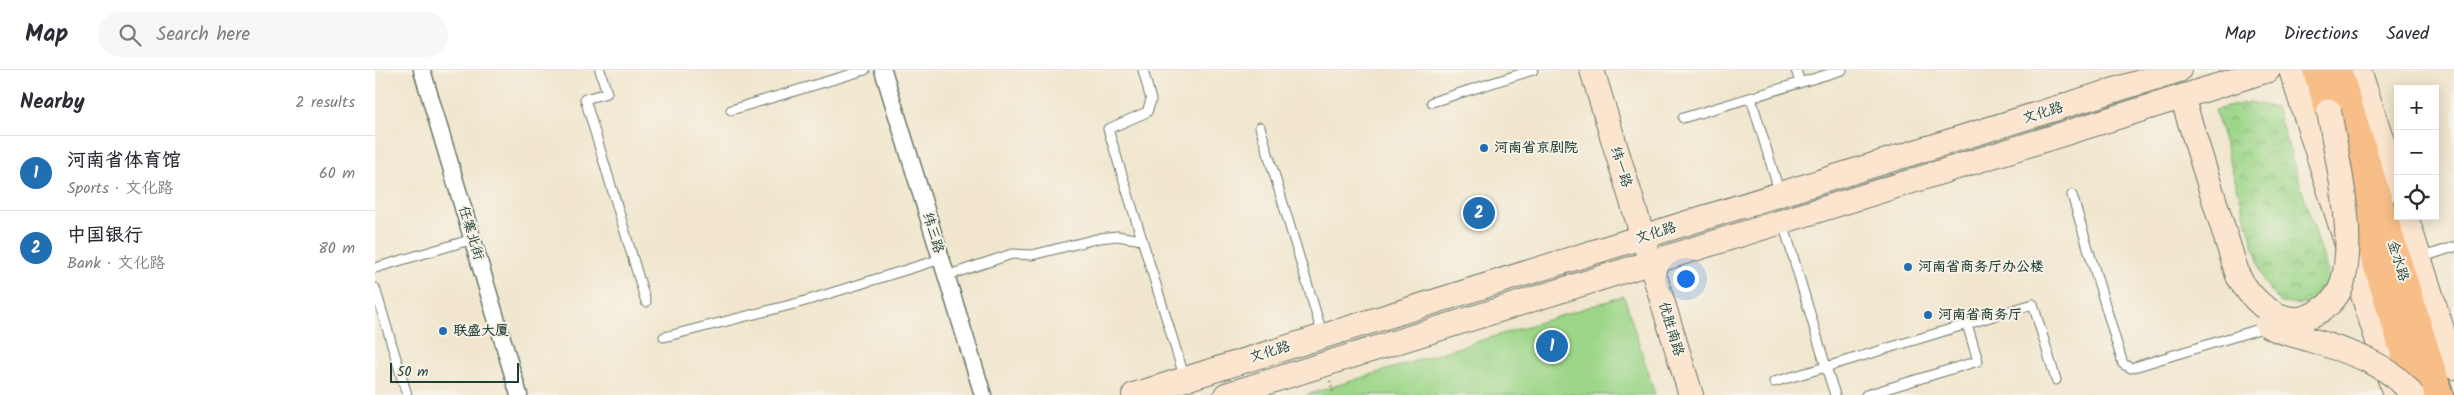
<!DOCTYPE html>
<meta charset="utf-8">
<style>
:root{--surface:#fff;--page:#f7f7f7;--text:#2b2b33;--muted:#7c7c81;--line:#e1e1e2;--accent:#1f6fb2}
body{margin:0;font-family:Kalam,"LXGW WenKai TC",sans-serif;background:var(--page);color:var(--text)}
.controls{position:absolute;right:15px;top:15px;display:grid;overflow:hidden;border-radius:0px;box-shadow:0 2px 12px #0003}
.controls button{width:45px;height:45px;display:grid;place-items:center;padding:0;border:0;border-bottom:1px solid var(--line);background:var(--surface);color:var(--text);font:25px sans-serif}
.scale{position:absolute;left:15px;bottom:12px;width:129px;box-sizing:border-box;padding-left:5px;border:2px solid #1f3d34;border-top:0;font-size:14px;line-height:18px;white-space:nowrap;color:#1f3d34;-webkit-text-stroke:4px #f7f3e8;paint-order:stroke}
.you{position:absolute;left:1310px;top:208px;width:18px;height:18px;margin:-12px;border:4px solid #fff;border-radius:50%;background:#1a73e8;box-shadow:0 0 0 8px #1a73e833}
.badge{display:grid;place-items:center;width:32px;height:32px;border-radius:50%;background:var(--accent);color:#fff;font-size:16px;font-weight:700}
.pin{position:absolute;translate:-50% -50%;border:2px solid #fff;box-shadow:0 1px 5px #0006}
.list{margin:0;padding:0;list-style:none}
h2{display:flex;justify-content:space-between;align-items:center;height:65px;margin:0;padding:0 20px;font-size:21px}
h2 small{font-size:16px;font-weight:400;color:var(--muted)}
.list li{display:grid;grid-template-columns:32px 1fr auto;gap:15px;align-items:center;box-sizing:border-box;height:75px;padding:0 20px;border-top:1px solid var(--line)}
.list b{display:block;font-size:19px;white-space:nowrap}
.list p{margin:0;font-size:16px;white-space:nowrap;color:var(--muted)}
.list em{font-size:16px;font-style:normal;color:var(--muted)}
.icon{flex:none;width:28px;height:28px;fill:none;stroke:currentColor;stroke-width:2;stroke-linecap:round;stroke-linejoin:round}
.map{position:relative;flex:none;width:2079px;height:325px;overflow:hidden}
header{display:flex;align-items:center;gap:30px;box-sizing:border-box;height:70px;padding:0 25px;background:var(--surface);border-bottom:1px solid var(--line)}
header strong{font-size:24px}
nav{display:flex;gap:28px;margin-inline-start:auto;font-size:18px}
.search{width:350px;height:45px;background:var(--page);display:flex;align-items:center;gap:12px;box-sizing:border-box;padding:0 18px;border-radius:28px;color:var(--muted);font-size:19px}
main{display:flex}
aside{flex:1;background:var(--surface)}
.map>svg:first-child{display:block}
.park{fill:url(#park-crowns);stroke:#5e8a5e}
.pitch{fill:#9dd689;stroke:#5e8a5e}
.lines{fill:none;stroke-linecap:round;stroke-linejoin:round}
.lane-casing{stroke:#68786a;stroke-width:11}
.street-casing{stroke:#68786a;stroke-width:19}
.secondary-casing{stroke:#68786a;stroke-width:26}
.primary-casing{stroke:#68786a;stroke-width:29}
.path{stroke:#68786a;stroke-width:3;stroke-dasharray:1 4;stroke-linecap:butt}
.lane{stroke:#fff;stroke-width:9}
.street{stroke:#fff;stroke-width:16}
.secondary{stroke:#fce5cf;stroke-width:24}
.primary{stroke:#f7be88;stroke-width:26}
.secondary-bridge-casing{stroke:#68786a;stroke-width:26;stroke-linecap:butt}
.secondary-bridge{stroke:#fce5cf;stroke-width:24}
.poi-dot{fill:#1f6fb2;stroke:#f7f3e8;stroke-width:2}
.labels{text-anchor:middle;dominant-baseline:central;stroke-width:4;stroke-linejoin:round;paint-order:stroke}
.street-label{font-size:14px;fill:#1f3d34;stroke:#f7f3e8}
.poi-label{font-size:14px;font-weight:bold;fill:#1f3d34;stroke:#f7f3e8;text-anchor:start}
</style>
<header>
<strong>Map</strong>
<div class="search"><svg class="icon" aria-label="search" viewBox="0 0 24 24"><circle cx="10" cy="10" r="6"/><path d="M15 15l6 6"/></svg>Search here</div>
<nav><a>Map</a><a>Directions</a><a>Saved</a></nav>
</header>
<main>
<aside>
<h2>Nearby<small>2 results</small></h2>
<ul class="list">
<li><span class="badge">1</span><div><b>河南省体育馆</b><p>Sports · 文化路</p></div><em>60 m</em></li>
<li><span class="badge">2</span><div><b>中国银行</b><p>Bank · 文化路</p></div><em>80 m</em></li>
</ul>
</aside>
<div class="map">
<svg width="2079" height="325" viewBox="0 0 2079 325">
<defs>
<pattern id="park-crowns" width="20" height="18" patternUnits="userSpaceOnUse" patternTransform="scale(1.25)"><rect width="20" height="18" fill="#9dd689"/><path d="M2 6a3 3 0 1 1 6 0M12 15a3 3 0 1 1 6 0" fill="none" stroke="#7faf71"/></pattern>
</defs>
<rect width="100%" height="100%" fill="#f7f3e8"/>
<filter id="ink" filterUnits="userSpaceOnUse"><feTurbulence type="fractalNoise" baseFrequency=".02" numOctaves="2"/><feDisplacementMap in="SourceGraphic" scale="10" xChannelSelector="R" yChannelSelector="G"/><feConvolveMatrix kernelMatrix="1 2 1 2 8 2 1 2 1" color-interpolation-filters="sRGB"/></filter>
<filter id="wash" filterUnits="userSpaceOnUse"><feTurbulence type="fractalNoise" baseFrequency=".0096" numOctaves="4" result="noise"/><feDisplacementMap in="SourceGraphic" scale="20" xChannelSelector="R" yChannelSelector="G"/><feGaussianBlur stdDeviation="1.12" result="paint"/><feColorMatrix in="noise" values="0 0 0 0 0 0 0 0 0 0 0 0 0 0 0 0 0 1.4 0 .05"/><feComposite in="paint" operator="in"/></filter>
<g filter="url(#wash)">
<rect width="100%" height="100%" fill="#f1e6cd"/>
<!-- park -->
<path class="park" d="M 1875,32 L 1901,38 L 1956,212 C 1938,236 1935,236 1905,233 L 1889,212 L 1840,40 Z"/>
<!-- pitch -->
<path class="pitch" d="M 1249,226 L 1280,325 L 931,325 Z"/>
</g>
<g filter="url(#ink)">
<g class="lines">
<!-- lane casing -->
<g class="lane-casing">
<path id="lane" d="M 225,0 L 232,23 L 210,29 L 271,232
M 768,0 L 776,30 L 772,42 L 733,59 L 810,309
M 1421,0 L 1425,13
M 1376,28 L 1405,124
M 1057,32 L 1158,0
M 356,40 L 490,0
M 1308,48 L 1467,0
M 885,57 L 948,266
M 1697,125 L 1748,294 L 1756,298 L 1891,257
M 1408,153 L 1451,297 L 1658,234 L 1681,310
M 2045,188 L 2079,177
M 0,198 L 98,169
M 571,206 L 637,184 L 657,185 L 725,168 L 742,166 L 767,170
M 0,218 L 32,325
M 289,267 L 427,232 L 566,189
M 1399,312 L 1451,297 L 1460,325
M 1491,325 L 1603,291 L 1592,254"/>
</g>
<!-- street casing -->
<g class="street-casing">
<path id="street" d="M 47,0 L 144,325
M 508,0 L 608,325"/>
</g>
<!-- secondary casing -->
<g class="secondary-casing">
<path id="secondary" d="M 1217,0 L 1316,325
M 1916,0 L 2020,325
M 1984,0 L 2023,120
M 1807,27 L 1863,206
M 2031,146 L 2079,297
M 759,325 L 1804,0
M 851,325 L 1893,0"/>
</g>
<!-- primary casing -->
<g class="primary-casing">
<path id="primary" d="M 1941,0 L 2042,325
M 1963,0 L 2065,325"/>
</g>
<!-- path -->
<path class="path" d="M 955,311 L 959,325"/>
<!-- lane -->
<use href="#lane" class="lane"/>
<!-- street -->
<use href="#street" class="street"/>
<!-- secondary -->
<use href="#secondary" class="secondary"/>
<!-- primary -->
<use href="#primary" class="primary"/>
<!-- secondary-bridge casing -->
<g class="secondary-bridge-casing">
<path id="secondary-bridge" d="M 1863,206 C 1875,227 1896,249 1921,249 C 1930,249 1935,246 1943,242 C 1955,235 1965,224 1968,211 C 1981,163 1962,90 1954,41
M 1892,255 C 1903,262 1917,264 1929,268 C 1965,279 2015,292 2037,325"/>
</g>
<!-- secondary-bridge -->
<use href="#secondary-bridge" class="secondary-bridge"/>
</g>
</g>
<!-- markers -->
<g class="poi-dot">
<circle cx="1109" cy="78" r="5"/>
<circle cx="1533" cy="197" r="5"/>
<circle cx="1553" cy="245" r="5"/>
<circle cx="68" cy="261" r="5"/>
</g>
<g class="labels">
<!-- street labels -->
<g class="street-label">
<text transform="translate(1668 43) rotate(-17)">文化路</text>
<text transform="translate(1246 97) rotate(73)">纬一路</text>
<text transform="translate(96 163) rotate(73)">任寨北街</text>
<text transform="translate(558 163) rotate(73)">纬三路</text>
<text transform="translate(1281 163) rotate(-17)">文化路</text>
<text transform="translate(2023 191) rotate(73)">金水路</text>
<text transform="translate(1296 259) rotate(73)">优胜南路</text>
<text transform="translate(895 282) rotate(-17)">文化路</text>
</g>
<!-- poi labels -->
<g class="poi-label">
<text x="1119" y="78">河南省京剧院</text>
<text x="1543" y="197">河南省商务厅办公楼</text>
<text x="1563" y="245">河南省商务厅</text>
<text x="78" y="261">联盛大厦</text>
</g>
</g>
</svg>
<div class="controls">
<button>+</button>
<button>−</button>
<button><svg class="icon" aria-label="locate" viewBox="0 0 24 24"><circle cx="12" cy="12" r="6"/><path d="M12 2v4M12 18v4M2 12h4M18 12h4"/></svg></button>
</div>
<div class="scale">50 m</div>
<div class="you"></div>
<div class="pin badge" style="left:1177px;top:276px">1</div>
<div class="pin badge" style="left:1104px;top:143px">2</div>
</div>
</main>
